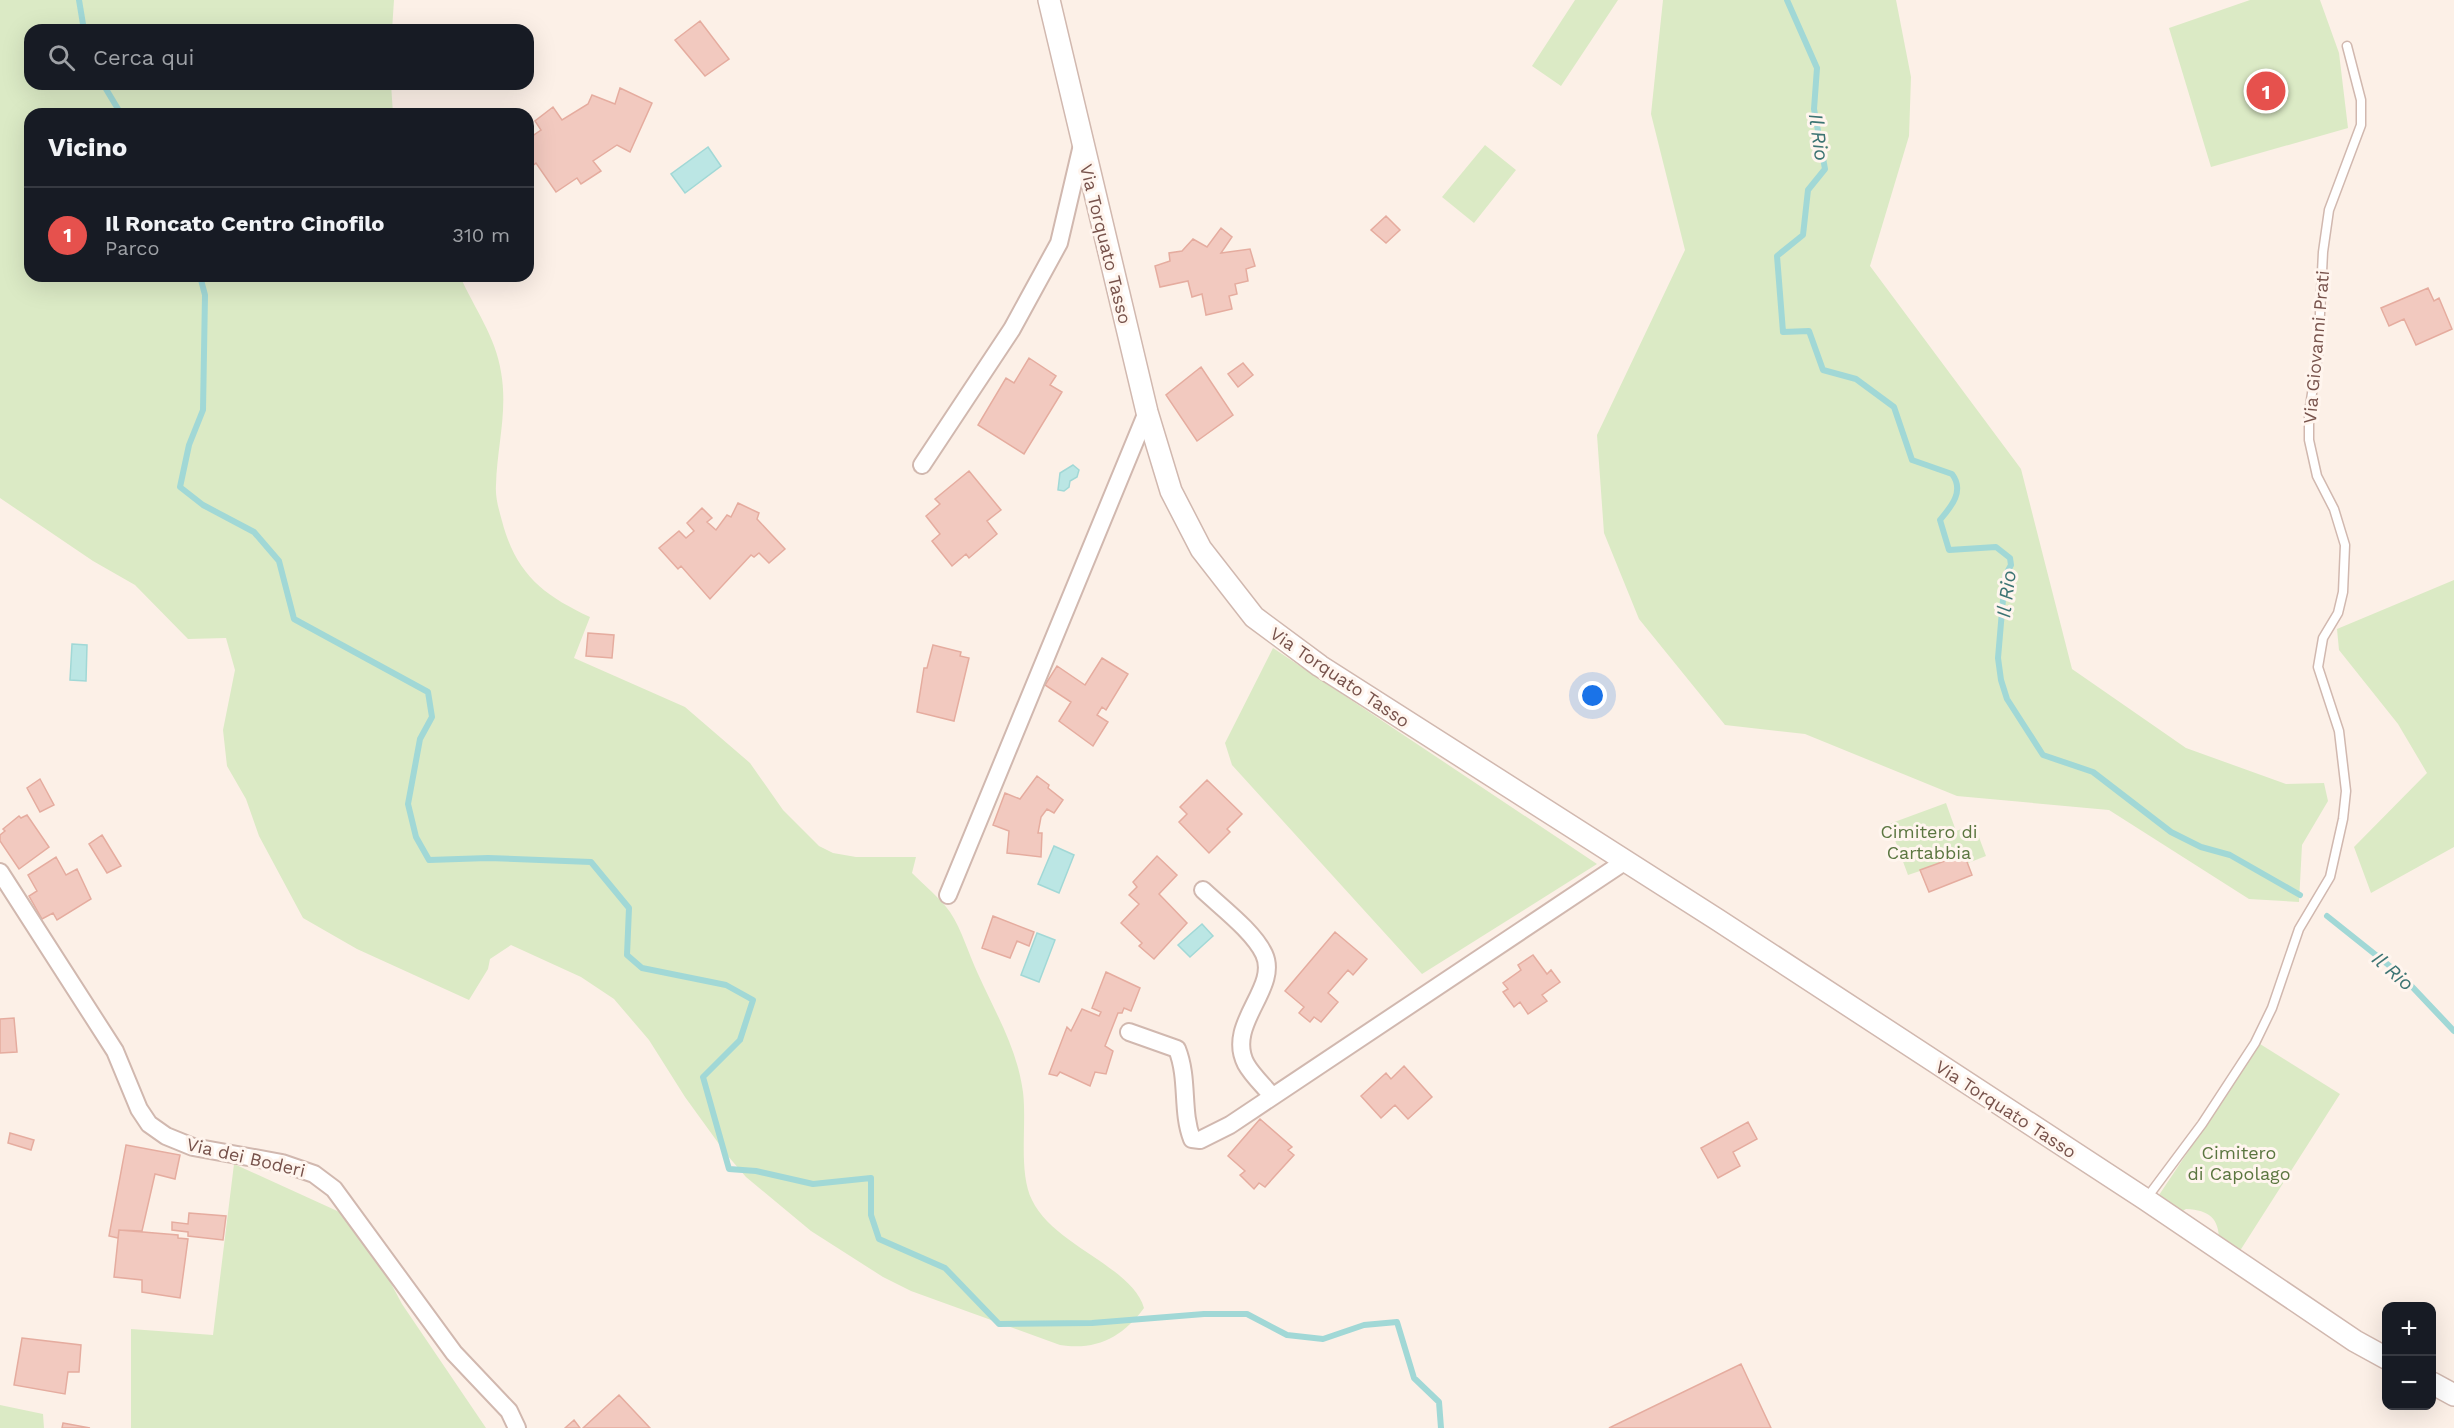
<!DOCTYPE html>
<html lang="it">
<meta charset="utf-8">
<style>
:root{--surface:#171b24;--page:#20242c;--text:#f1f3f6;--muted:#9ea1a6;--line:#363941;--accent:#e6514d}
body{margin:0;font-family:"Work Sans",sans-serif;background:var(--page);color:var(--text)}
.controls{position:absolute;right:18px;bottom:18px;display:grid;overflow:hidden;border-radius:12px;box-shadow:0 6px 24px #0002}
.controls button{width:54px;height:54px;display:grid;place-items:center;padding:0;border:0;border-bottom:2px solid var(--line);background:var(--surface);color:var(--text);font:30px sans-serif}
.you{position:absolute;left:1593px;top:696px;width:21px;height:21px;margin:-15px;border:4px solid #fff;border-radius:50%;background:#1a73e8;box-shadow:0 0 0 9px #1a73e833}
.badge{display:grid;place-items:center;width:39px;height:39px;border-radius:50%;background:var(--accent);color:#fff;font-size:20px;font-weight:700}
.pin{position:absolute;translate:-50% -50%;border:3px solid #fff;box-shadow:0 2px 6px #0006}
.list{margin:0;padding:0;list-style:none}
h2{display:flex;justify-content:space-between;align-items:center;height:78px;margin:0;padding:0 24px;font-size:26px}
h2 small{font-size:20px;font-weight:400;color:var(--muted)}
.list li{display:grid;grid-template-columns:39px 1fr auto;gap:18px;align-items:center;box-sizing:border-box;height:96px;padding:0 24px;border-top:2px solid var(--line)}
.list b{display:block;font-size:22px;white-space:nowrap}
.list p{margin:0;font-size:20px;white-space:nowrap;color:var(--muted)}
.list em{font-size:20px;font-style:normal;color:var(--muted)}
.icon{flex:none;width:33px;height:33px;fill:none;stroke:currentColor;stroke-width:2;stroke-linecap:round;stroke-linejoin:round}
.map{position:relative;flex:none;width:2454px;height:1428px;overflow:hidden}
.search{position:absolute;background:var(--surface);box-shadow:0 6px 24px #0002;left:24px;top:24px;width:510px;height:66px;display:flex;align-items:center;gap:15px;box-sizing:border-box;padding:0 21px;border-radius:18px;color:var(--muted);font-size:22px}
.panel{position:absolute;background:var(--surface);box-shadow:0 6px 24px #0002;left:24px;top:108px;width:510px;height:174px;border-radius:18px}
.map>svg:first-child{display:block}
.green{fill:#dbeac5}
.water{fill:#bbe6e4;stroke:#a1d8d6;stroke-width:1.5}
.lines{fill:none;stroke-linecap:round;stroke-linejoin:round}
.stream{stroke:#a1d8d6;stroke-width:6}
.building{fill:#f2c9bf;stroke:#e5ac9f;stroke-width:1.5}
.service-casing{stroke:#d1b8af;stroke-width:11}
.minor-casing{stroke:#d1b8af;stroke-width:20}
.tertiary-casing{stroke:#d1b8af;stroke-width:24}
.service{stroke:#fff;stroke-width:8}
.minor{stroke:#fff;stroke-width:16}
.tertiary{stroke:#fff;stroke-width:21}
.labels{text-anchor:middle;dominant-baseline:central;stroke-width:6;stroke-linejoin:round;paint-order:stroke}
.street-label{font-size:18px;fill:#77524b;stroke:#fff5ee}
.park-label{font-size:18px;fill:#5b7640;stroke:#fff5ee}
.water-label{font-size:20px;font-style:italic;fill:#3c7473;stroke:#fff5ee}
</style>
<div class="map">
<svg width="2454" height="1428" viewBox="0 0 2454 1428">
<rect width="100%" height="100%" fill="#fcf0e7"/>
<!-- green -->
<path class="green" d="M 0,0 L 394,0 L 392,30 L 30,30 L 30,84 L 391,84 L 393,114 L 30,114 L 30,276 L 460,276 C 474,308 496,337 501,372 C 508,411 497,447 496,485 C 495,497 499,510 502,521 C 516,574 543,595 590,617 L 574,658 L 685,707 L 750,763 L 783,810 L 819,846 L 833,853 L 856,857 L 916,857 L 912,873 C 924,885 940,898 950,912 C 962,930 969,955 978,974 C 996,1014 1017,1048 1023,1092 C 1027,1125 1018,1172 1032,1200 C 1054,1246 1132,1266 1144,1308 C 1123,1337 1096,1351 1060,1345 L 911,1291 L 883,1277 L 811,1231 L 746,1177 L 727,1155 L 685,1097 L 649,1040 L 614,999 L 581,977 L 511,945 L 490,959 L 488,969 L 469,1000 L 357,949 L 303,918 L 259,836 L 246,799 L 227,766 L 223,730 L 235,670 L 226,638 L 188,639 L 135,585 L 93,561 L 0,498 Z
M 1575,0 L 1618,0 L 1561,86 L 1532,66 Z
M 1663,0 L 1896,0 L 1911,77 L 1909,136 L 1870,266 L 2021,469 L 2072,669 L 2186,748 L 2286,784 L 2324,783 L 2328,801 L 2302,845 L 2299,902 L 2249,899 L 2109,810 L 1957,796 L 1805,734 L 1725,725 L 1639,619 L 1604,533 L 1597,435 L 1685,250 L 1651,114 Z
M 2250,0 L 2320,0 L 2339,53 L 2348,128 L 2211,167 L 2169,28 Z
M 1485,145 L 1516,170 L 1474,223 L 1442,197 Z
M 2454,580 L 2454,847 L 2371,893 L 2354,847 L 2427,773 L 2398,724 L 2339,650 L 2337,629 Z
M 1273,648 L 1597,864 L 1422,974 L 1232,765 L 1225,743 Z
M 1946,803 L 1956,831 L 1974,824 L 1986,856 L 1968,863 L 1972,875 L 1929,892 L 1920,871 L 1908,875 L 1889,824 Z
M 2260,1044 L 2340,1094 L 2236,1257 L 2219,1244 C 2220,1220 2211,1210 2186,1209 L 2174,1216 L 2155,1201 Z
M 234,1164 L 357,1220 L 402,1304 L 486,1428 L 131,1428 L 131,1329 L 213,1335 Z
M 0,1405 L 43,1414 L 44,1428 L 0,1428 Z"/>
<!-- water -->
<path class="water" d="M 708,147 L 721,166 L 685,193 L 671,174 Z
M 1073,465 L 1079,470 L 1077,477 L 1070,481 L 1069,487 L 1064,491 L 1058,490 L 1060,473 Z
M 72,644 L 87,645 L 86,681 L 70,680 Z
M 1054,846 L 1074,855 L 1059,893 L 1038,884 Z
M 1202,924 L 1213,936 L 1190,957 L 1178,945 Z
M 1037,933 L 1055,940 L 1039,982 L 1021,975 Z"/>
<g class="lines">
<!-- stream -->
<path class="stream" d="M 79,0 L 84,30
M 1787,0 L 1817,68 L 1814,109 L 1825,169 L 1808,190 L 1803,235 L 1777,256 L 1783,332 L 1809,331 L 1823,370 L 1856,379 L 1894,407 L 1912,460 L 1952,474 C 1965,491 1951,507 1940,520 L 1949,550 L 1996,547 L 2010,558 L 2011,565 L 2005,576 L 1998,658 L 2001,680 L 2007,699 L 2043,755 L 2093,772 L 2171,832 L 2201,847 L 2230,855 L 2300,895
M 103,84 L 121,114
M 200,276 L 205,295 L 203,410 L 189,445 L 180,487 L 203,505 L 254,532 L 279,561 L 294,619 L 428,692 L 432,717 L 420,739 L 408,804 L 416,837 L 429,860 L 488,858 L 591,862 L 629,908 L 627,955 L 642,968 L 726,985 L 753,1000 L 740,1040 L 703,1077 L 729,1169 L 756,1171 L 813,1184 L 871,1178 L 871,1215 L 879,1239 L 945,1268 L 999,1324 L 1092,1323 L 1204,1314 L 1247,1314 L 1287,1335 L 1323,1339 L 1364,1325 L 1397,1322 L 1414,1378 L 1439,1402 L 1441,1428
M 2327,916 L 2401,975 L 2454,1031"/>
</g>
<!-- building -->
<path class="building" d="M 700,21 L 729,59 L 705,76 L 675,40 Z
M 620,88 L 652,103 L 630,152 L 617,145 L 593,161 L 601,171 L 581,184 L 577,178 L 556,192 L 536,163 L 530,168 L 528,165 L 528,139 L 541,130 L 535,121 L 553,107 L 562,120 L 588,104 L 592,95 L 615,104 Z
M 1386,216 L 1400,230 L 1386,243 L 1371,230 Z
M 1221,228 L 1232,237 L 1221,253 L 1250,249 L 1255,266 L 1246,269 L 1248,281 L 1235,284 L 1237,294 L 1229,296 L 1232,309 L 1206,315 L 1202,294 L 1192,297 L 1188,281 L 1160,287 L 1155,266 L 1170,261 L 1169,253 L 1182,251 L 1193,239 L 1207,247 Z
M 2428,288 L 2434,301 L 2439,298 L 2452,329 L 2416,345 L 2404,319 L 2389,326 L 2381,308 Z
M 1029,358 L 1056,376 L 1050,385 L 1062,392 L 1024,454 L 978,425 L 1006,378 L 1014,383 Z
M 1243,363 L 1253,375 L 1238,387 L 1228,374 Z
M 1201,367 L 1233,415 L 1197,441 L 1166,395 Z
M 969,471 L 1001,510 L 987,521 L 997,534 L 969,558 L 966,554 L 952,566 L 932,541 L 940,534 L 926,516 L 940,504 L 935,499 Z
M 738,503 L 759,513 L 757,519 L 785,549 L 769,563 L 759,553 L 754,557 L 751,555 L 710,599 L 681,566 L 678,569 L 659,548 L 679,531 L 686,538 L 694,531 L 687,523 L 702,508 L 712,518 L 707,522 L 716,530 L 727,515 L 731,517 Z
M 588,633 L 614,635 L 612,658 L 586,656 Z
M 933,645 L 961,652 L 960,656 L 969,658 L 954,721 L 917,712 L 924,668 L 927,668 Z
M 1102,658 L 1128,674 L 1106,710 L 1102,707 L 1097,715 L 1108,722 L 1093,746 L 1059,721 L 1071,702 L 1045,685 L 1057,666 L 1085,685 Z
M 1037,776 L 1049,785 L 1048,788 L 1063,800 L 1054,813 L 1047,809 L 1041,817 L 1038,833 L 1042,833 L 1041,857 L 1007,853 L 1009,831 L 993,825 L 1005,793 L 1020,799 Z
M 40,779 L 54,805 L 40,812 L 27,788 Z
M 1207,780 L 1242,814 L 1227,829 L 1230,832 L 1209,853 L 1179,822 L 1187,814 L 1180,807 Z
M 27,815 L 49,847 L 19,869 L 0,841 L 0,835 L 5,831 L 3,829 L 19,816 L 21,818 Z
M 102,835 L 121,866 L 107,873 L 89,844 Z
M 1964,854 L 1972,875 L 1929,892 L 1920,870 Z
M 1157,856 L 1177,875 L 1159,894 L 1187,923 L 1154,959 L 1139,946 L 1142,943 L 1121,923 L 1139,904 L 1129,895 L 1137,887 L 1133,882 Z
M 56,857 L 66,875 L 77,869 L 91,899 L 57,920 L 53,913 L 42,919 L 29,896 L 37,891 L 28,875 Z
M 993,916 L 1034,932 L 1029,946 L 1017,941 L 1010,958 L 982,948 Z
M 1335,932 L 1367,959 L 1353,975 L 1348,970 L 1328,993 L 1338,1002 L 1321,1022 L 1314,1017 L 1310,1022 L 1299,1013 L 1304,1007 L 1285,991 Z
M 1533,955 L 1547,974 L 1551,970 L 1560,982 L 1542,995 L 1547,1001 L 1528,1014 L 1520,1002 L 1514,1007 L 1503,992 L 1508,989 L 1503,983 L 1521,970 L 1518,965 Z
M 1106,972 L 1140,988 L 1131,1011 L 1124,1008 L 1122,1013 L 1118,1013 L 1105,1046 L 1113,1051 L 1106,1074 L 1095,1072 L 1090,1086 L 1060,1072 L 1057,1076 L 1049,1074 L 1067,1027 L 1071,1031 L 1082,1009 L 1099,1016 L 1101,1012 L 1092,1008 Z
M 14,1018 L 17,1052 L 0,1053 L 0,1019 Z
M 1404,1066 L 1432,1097 L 1408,1119 L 1395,1105 L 1381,1118 L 1361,1096 L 1386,1073 L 1391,1079 Z
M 1260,1119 L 1292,1147 L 1288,1150 L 1294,1155 L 1265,1187 L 1259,1183 L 1254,1189 L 1240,1175 L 1245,1171 L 1228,1156 Z
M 1748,1122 L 1757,1139 L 1733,1152 L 1740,1166 L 1718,1178 L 1701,1148 Z
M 10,1133 L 34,1140 L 31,1150 L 8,1143 Z
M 126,1145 L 180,1155 L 175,1179 L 155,1174 L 142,1231 L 119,1230 L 118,1238 L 109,1236 Z
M 189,1213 L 226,1216 L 223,1240 L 188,1236 L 188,1232 L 172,1230 L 172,1222 L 188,1224 Z
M 119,1230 L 178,1235 L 178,1238 L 188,1239 L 180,1298 L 142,1292 L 142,1280 L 114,1277 Z
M 22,1338 L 81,1345 L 79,1372 L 68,1372 L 65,1394 L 14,1385 Z
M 1741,1364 L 1771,1428 L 1609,1428 Z
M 619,1395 L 650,1428 L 583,1428 Z
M 574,1420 L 580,1428 L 565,1428 Z
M 63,1423 L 90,1428 L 62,1428 Z"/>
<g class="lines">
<!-- service casing -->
<g class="service-casing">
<path id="service" d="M 2146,1199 L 2202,1124 L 2255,1043 L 2272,1008 L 2299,929 L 2330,877 L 2343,819 L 2346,791 L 2339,731 L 2318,667 L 2323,638 L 2338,613 L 2343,592 L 2345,545 L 2334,509 L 2317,476 L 2309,440 L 2309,413 L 2318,354 L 2323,252 L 2329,210 L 2361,125 L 2361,100 L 2347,46"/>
</g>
<!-- minor casing -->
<g class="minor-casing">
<path id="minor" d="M 922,465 L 1012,329 L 1059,243 L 1082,145
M 0,872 L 115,1051 L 139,1109 L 149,1124 L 166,1136 L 193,1147 L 282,1163 L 314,1174 L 334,1189 L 454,1353 L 509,1411 L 517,1428
M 1203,890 C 1221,907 1254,932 1264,954 C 1280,988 1225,1024 1246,1064 C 1252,1075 1264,1086 1272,1096
M 948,895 L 1147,412
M 1129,1032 L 1177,1049 C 1189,1079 1181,1111 1192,1139 L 1200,1140 L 1230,1125 L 1624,862"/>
</g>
<!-- tertiary casing -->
<g class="tertiary-casing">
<path id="tertiary" d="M 1049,0 L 1147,412 L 1171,491 L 1201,549 L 1254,617 L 1320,666 L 1718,920 L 2145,1199 L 2355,1341 L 2386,1358
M 2432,1383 L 2454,1395"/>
</g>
<!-- service -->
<use href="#service" class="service"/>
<!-- minor -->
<use href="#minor" class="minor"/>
<!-- tertiary -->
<use href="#tertiary" class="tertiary"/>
</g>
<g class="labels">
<!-- street labels -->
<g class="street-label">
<text transform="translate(1106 244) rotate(76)">Via Torquato Tasso</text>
<text transform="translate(2316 347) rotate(-85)">Via Giovanni Prati</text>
<text transform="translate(1340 677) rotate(34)">Via Torquato Tasso</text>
<text transform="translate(2006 1109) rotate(33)">Via Torquato Tasso</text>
<text transform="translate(246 1157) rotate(13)">Via dei Boderi</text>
</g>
<!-- park labels -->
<g class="park-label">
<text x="1929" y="831">Cimitero di<tspan x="1929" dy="21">Cartabbia</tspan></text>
<text x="2239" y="1152">Cimitero<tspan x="2239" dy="21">di Capolago</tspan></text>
</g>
<!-- water labels -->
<g class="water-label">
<text transform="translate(1819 137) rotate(82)">Il Rio</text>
<text transform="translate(2006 594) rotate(-83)">Il Rio</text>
<text transform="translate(2393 971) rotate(41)">Il Rio</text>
</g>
</g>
</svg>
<div class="controls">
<button>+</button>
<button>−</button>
</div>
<div class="you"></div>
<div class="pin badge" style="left:2266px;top:91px">1</div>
<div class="search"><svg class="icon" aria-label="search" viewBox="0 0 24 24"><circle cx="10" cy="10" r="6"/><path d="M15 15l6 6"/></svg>Cerca qui</div>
<section class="panel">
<h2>Vicino<small></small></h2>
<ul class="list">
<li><span class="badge">1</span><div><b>Il Roncato Centro Cinofilo</b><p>Parco</p></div><em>310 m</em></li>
</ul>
</section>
</div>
